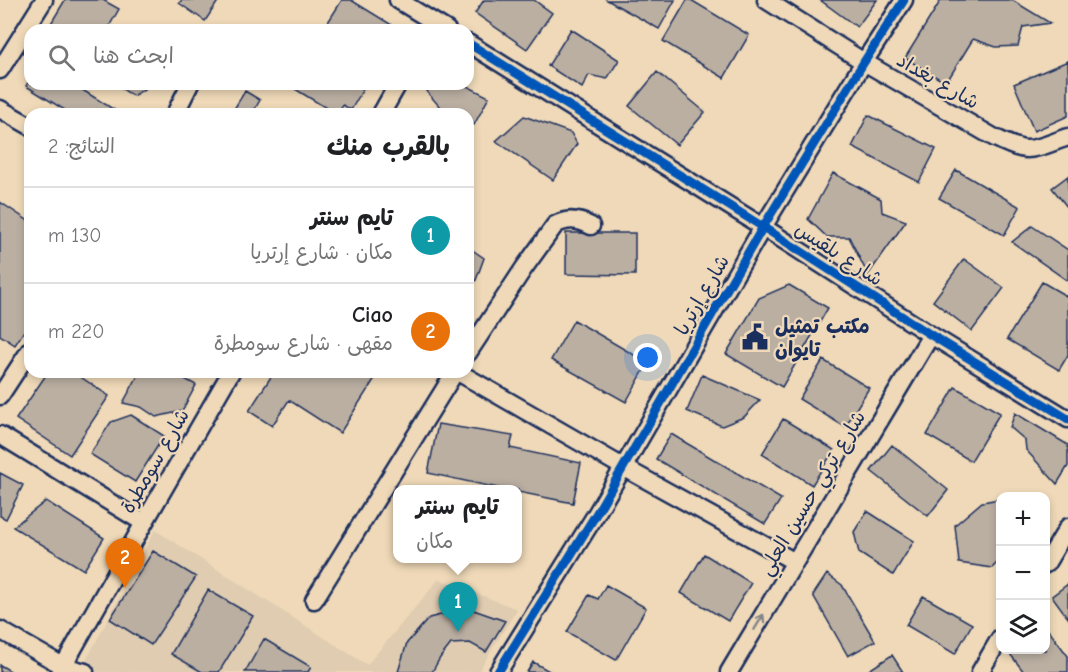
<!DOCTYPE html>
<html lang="ar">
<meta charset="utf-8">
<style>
:root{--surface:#fff;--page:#f2f2f2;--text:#202124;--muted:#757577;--line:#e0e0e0;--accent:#ea580c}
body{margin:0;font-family:"Comic Neue","Playpen Sans Arabic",sans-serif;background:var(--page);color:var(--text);direction:rtl}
.controls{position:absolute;right:18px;bottom:18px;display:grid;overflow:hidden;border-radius:12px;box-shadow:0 3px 9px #0003}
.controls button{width:54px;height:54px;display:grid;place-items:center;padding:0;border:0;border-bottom:2px solid var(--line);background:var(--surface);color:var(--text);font:30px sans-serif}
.you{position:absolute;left:648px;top:358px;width:21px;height:21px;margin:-15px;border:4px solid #fff;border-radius:50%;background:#1a73e8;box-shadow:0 0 0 9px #1a73e833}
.badge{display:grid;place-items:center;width:39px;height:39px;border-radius:50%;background:var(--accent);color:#fff;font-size:20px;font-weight:700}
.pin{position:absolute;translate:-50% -50px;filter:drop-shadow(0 2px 3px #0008)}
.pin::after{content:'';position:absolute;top:32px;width:21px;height:18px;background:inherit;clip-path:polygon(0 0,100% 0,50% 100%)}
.popup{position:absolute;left:393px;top:485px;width:129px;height:78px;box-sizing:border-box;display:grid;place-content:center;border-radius:12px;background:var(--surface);filter:drop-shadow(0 2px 4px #0005);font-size:20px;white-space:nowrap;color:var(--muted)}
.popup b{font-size:22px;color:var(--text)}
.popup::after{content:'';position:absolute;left:50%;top:100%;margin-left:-12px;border:12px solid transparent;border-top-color:var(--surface)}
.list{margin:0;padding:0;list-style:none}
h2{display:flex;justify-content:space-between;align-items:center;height:78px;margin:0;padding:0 24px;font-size:26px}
h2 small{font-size:20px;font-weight:400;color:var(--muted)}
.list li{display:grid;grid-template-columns:39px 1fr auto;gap:18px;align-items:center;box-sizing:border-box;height:96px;padding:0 24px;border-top:2px solid var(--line)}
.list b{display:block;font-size:22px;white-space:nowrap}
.list p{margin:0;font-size:20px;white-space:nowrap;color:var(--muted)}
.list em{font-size:20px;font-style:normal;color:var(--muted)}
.icon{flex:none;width:33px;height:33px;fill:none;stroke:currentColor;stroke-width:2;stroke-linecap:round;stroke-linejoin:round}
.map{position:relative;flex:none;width:1068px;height:672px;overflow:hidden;direction:ltr}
.search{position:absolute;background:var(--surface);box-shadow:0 3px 9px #0003;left:24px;top:24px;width:450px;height:66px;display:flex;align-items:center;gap:15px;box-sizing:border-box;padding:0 21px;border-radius:18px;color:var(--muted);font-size:22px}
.panel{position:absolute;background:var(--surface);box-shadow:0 3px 9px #0003;left:24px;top:108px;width:450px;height:270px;border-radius:18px;direction:rtl}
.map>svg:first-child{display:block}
.built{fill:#dfccb1}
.building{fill:#bbafa2;stroke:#1b2f5e;stroke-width:1.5}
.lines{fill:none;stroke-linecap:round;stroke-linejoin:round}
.minor-casing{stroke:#1b2f5e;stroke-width:21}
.minor{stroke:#efd9b8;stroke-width:16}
.cycleway-casing{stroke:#efd9b8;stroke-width:13}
.cycleway{stroke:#0057b8;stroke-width:9}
.oneway{stroke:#85848b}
.labels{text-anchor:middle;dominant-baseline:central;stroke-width:4.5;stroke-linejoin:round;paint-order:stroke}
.street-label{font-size:20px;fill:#1b2f5e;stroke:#efd9b8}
.poi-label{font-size:20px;font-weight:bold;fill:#1b2f5e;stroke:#efd9b8;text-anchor:start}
</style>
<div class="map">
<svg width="1068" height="672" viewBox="0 0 1068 672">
<rect width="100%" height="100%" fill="#efd9b8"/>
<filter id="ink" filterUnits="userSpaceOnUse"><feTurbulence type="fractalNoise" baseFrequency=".0167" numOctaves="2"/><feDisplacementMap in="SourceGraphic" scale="12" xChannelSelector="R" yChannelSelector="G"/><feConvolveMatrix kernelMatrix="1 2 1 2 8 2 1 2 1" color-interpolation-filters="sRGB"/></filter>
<g filter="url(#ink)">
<!-- built -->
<path class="built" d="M 155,530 L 367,665 L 439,579 L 517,609 L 478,672 L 80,672 Z"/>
<!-- building -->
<path class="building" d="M 65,0 L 103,0 L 119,9 L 107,30 L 47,30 Z
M 182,0 L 219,0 L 205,21 L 179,3 Z
M 342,0 L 351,0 L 395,27 L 393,30 L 331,30 L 325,27 Z
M 484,0 L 534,0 L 552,13 L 527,49 L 475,13 Z
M 607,0 L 675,0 L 659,29 Z
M 687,0 L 691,0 L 749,35 L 724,78 L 663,41 Z
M 820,0 L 877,0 L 857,27 Z
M 941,0 L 1012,0 L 1050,23 L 1023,27 L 1018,46 L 996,47 L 973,39 L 946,83 L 905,58 Z
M 571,29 L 619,60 L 607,79 L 589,75 L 582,88 L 548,66 Z
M 1068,61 L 1068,116 L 1034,131 L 1014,84 Z
M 657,72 L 705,112 L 677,145 L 629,106 Z
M 30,79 L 30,84 L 73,84 L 121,114 L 71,114 L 26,86 Z
M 115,84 L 147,84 L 147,87 L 133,96 Z
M 291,84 L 366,84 L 351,110 L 343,105 L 338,114 L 336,114 L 290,86 Z
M 432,84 L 463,84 L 489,97 L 474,125 L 468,122 L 468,114 L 452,114 L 440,107 L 427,92 Z
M 245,91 L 260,100 L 252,114 L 231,114 Z
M 868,115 L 936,149 L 919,182 L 852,147 Z
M 524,116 L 571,133 L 577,144 L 553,180 L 496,141 Z
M 956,170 L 1020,207 L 1004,235 L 939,198 Z
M 833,173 L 881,199 L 882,212 L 906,221 L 868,275 L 849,237 L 827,237 L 808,219 Z
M 1068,176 L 1068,208 L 1052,188 Z
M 0,202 L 30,222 L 30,286 L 28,290 L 30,291 L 30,322 L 15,345 L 0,335 Z
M 1032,226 L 1068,250 L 1068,281 L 1012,242 Z
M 566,233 L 635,233 L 635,275 L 566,274 Z
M 468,247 L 484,258 L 476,280 L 468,287 Z
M 964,259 L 1004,288 L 972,331 L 933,301 Z
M 1042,282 L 1068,297 L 1068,355 L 1059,370 L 1007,339 Z
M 789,285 L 828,308 L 782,387 L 726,354 L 759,298 Z
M 574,320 L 648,363 L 626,402 L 551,360 Z
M 823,360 L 869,388 L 845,427 L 799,399 Z
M 48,372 L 73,372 L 109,396 L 70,455 L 16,419 Z
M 140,372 L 172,372 L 196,385 L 182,411 L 156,417 L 141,407 L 123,403 Z
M 274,372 L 321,372 L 328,376 L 330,372 L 372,372 L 377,375 L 340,433 L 289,400 L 272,426 L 249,411 Z
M 702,375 L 760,400 L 744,417 L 722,426 L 687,411 Z
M 955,387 L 1000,413 L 971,461 L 927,435 Z
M 1015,413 L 1068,445 L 1068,466 L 1057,484 L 1026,450 L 1025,440 L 1010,427 Z
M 131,415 L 164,436 L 135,482 L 90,454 L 111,422 Z
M 783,419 L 834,450 L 812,485 L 762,454 Z
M 438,424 L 513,436 L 510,448 L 581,463 L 573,503 L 518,492 L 518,490 L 507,490 L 428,473 Z
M 671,434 L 781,499 L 765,524 L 656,459 Z
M 892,445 L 948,490 L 928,516 L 871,471 Z
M 0,473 L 23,485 L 6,519 L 0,516 Z
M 1000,499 L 1000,560 L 992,568 L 959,563 L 955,525 L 982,502 Z
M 46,501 L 104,538 L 84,570 L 13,527 Z
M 867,511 L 914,541 L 893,575 L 859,553 L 854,532 Z
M 153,551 L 196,577 L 151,645 L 110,619 Z
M 704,554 L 751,583 L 728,621 L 681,593 Z
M 827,574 L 842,585 L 875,641 L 848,656 L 813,595 Z
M 1068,584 L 1068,618 L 1052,596 Z
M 606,585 L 646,608 L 616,660 L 567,632 L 589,595 L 598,599 Z
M 208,590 L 253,616 L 219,672 L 202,672 L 171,654 Z
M 923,596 L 972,624 L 955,654 L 906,625 Z
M 468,608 L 505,621 L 486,652 L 470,643 L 451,644 L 440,658 L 432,672 L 398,672 L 407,643 L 429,618 Z
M 1046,627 L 1068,656 L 1068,672 L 1024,672 L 1010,654 L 1017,650 L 1046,650 Z
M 264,639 L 311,667 L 308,672 L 245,672 Z
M 892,655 L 903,672 L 866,672 Z
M 533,662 L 551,672 L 527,672 Z
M 0,665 L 12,672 L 0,672 Z"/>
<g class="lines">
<!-- minor casing -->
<g class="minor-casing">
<path id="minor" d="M 398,0 L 447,30
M 766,0 L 864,62 L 995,138 C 1005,142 1016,149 1027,149 C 1040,149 1055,141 1068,137
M 468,43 L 763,227 L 931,335 L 1068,419
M 0,70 L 44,0
M 0,109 L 30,126
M 175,114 L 190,84
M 381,114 L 398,84
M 468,353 L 524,268 L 555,225 C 567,218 578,219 591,226
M 458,372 L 623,467 L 795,562
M 0,396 L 30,350
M 0,435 L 144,523
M 1046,564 L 1068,527
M 314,600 L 455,372
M 0,630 L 63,666 L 85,672
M 60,672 L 144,523 L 231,372
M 498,672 L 595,516 L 763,227 L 864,62 L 904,0
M 729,672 L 931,335
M 980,672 L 1000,638"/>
</g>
<!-- minor -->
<use href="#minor" class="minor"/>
<!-- cycleway casing -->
<g class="cycleway-casing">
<path id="cycleway" d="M 468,43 L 763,227 L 931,335 L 1068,419
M 498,672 L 595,516 L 763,227 L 864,62 L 904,0"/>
</g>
<!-- cycleway -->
<use href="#cycleway" class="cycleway"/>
</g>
<!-- one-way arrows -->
<defs><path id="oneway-shaft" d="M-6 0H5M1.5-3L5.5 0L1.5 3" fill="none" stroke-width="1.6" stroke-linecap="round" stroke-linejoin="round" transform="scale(1.5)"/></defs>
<use class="oneway" href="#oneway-shaft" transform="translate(759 622) rotate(-59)"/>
</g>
<!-- icons -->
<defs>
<g id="civic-bare" transform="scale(2.07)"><path d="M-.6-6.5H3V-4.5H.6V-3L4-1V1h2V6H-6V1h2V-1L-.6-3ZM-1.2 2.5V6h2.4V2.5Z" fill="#1b2f5e" stroke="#efd9b8" stroke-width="2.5" paint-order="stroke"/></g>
</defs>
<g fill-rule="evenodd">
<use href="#civic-bare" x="755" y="337"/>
</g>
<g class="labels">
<!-- street labels -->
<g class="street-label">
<text transform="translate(938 81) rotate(30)">شارع بغداد</text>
<text transform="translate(839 254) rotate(33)">شارع بلقيس</text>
<text transform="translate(702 295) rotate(-60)">شارع إرتريا</text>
<text transform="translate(155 461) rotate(-60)">شارع سومطرة</text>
<text transform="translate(812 493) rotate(-59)">شارع تركي حسين العلي</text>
</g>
<!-- poi labels -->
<g class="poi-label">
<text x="775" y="326">مكتب تمثيل<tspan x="775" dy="23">تايوان</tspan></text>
</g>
</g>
</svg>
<div class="controls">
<button>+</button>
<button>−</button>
<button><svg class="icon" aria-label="layers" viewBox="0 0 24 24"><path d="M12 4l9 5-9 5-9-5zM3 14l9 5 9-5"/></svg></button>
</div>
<div class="you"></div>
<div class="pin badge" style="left:458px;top:632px;background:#0f9aa8">1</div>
<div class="popup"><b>تايم سنتر</b>مكان</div>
<div class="pin badge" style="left:125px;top:588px;background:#e8710a">2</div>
<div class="search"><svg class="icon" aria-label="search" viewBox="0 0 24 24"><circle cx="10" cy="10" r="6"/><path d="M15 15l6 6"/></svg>ابحث هنا</div>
<section class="panel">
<h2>بالقرب منك<small>النتائج: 2</small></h2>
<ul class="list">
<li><span class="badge" style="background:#0f9aa8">1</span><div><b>تايم سنتر</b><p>مكان · شارع إرتريا</p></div><em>130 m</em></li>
<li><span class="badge" style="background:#e8710a">2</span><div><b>Ciao</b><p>مقهى · شارع سومطرة</p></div><em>220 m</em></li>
</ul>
</section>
</div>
